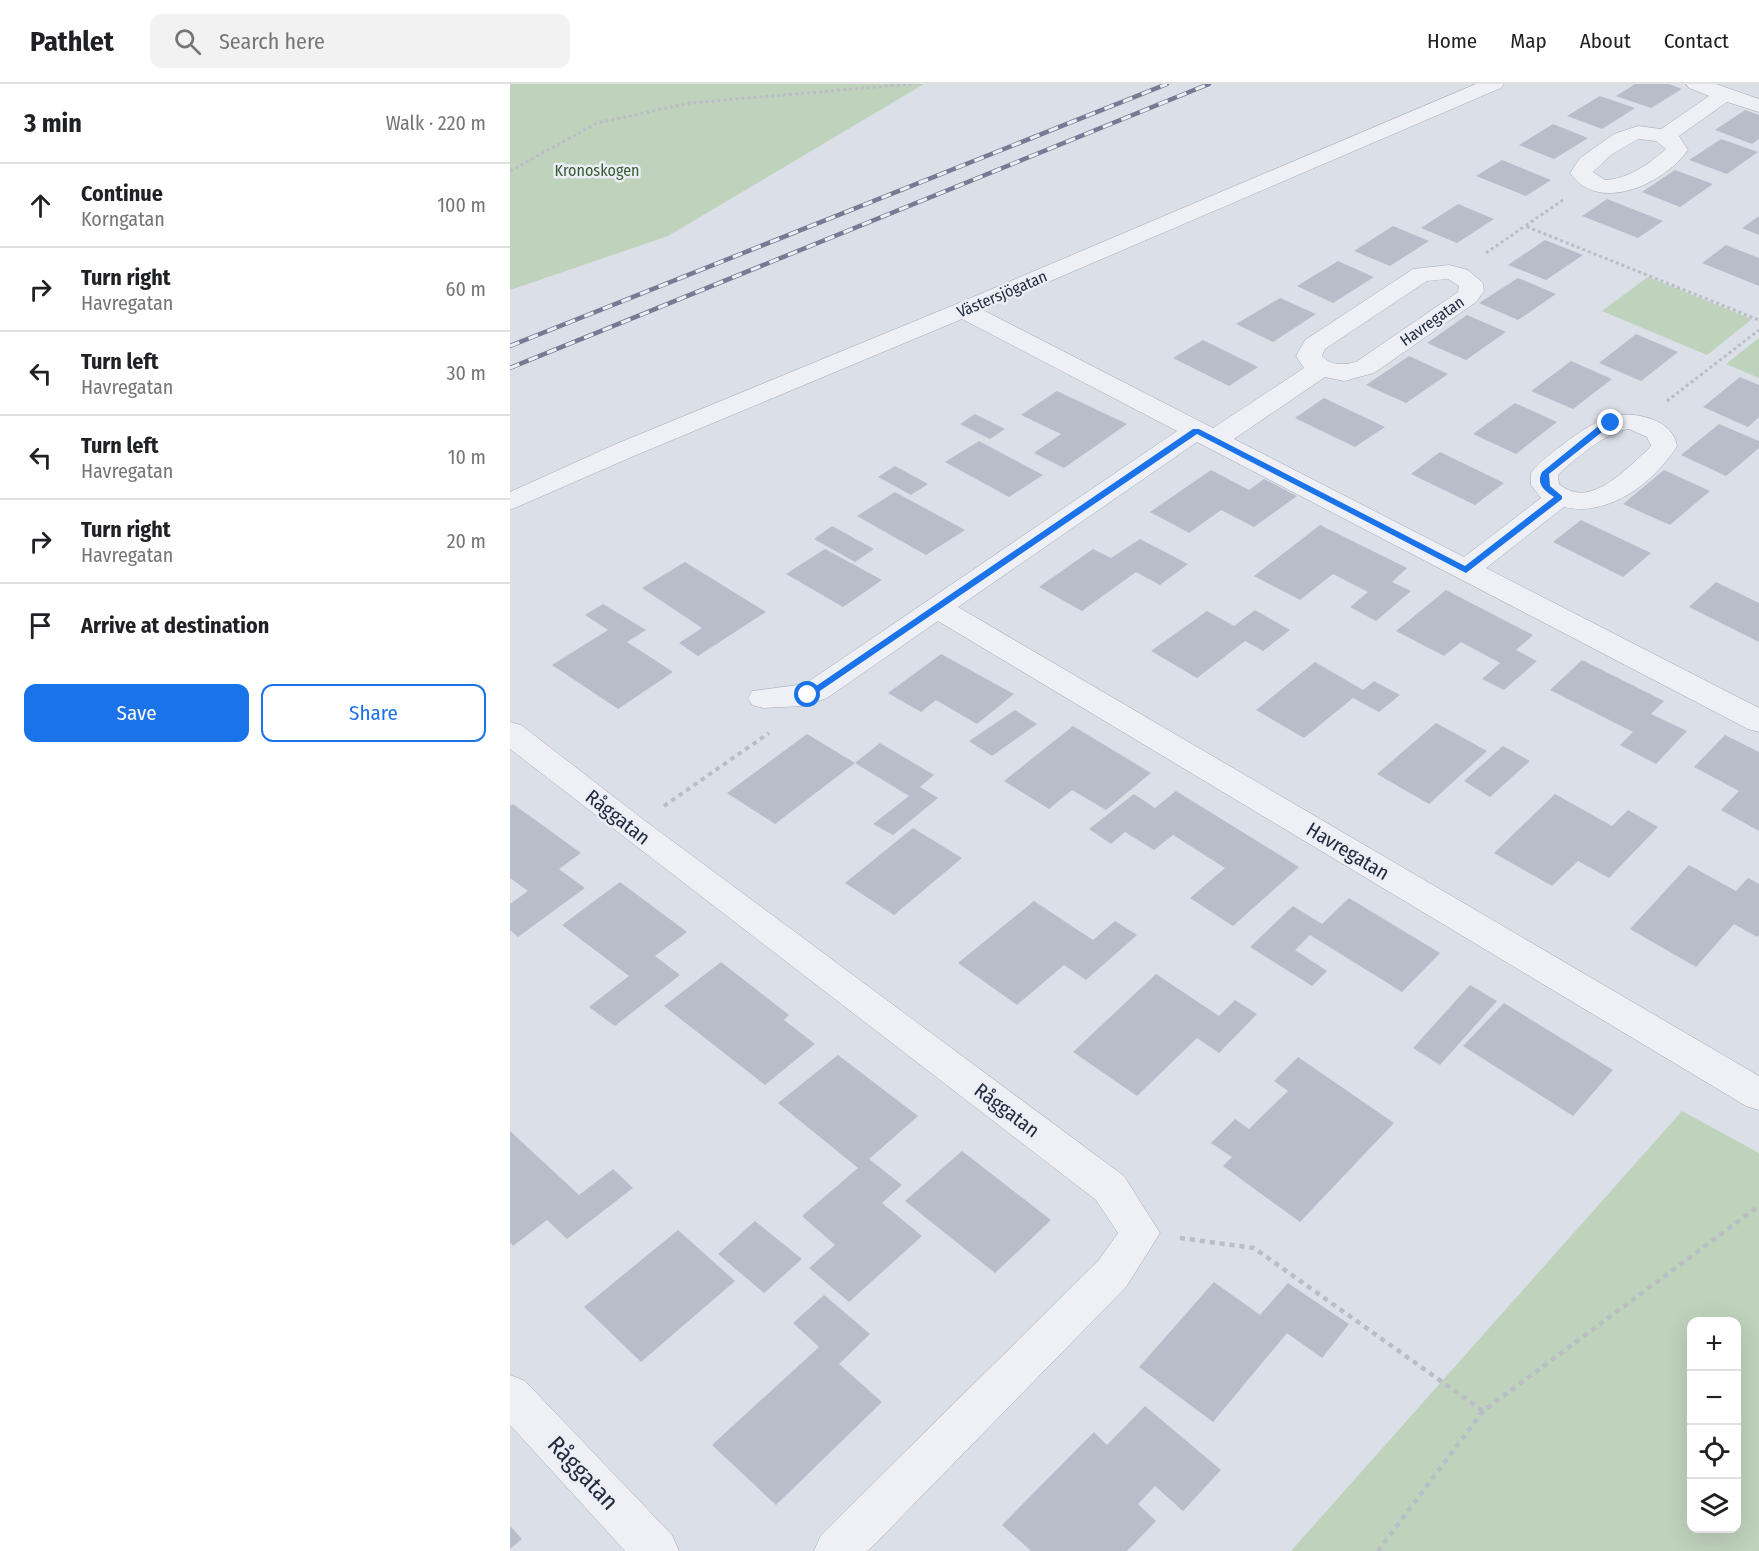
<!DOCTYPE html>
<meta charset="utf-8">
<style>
:root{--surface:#fff;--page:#f2f2f2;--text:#202124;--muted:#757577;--line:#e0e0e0;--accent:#1a73e8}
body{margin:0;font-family:"Fira Sans Condensed",sans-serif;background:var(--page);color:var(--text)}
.controls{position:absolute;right:18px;bottom:18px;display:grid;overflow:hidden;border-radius:12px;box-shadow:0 6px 24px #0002}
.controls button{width:54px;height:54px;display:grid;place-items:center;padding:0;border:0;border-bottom:2px solid var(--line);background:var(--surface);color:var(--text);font:30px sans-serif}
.stop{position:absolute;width:18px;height:18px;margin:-14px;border:4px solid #1a73e8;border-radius:50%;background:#fff}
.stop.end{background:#1a73e8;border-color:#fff;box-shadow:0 2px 6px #0008}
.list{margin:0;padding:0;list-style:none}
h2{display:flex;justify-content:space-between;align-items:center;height:78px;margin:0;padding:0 24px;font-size:26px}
h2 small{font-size:20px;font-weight:400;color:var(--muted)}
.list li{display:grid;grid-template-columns:39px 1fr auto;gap:18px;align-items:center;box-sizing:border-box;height:84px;padding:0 24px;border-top:2px solid var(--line)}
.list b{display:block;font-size:22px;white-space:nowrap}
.list p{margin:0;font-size:20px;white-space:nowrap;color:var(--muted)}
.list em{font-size:20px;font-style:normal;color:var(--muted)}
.actions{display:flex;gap:12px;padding:18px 24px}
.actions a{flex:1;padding:14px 0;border:2px solid var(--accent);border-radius:12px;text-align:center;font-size:21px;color:var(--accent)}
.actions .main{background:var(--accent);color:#fff}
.icon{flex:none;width:33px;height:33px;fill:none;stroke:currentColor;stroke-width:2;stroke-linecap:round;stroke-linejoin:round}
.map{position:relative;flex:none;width:1249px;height:1467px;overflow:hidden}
header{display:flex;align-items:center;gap:36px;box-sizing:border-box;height:84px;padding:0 30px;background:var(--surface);border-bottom:2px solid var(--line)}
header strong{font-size:28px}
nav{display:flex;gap:33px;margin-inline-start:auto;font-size:21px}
.search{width:420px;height:54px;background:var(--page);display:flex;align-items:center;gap:15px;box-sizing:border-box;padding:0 21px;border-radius:12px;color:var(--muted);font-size:22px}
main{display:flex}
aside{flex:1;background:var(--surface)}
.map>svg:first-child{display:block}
.green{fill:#bfd2bc;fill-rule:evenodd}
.building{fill:#b8bdca}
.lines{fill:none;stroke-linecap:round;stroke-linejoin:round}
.street-casing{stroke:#a4a9b5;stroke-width:1}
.path-far2{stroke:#b9bdc6;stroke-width:3;stroke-dasharray:3 3;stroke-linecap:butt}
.path-far1{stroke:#b9bdc6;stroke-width:4;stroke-dasharray:4.5 4.5;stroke-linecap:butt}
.path{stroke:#b9bdc6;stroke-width:4.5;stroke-dasharray:5 5;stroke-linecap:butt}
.street{fill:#eef0f5;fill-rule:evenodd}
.rail-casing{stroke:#747b92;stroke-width:4.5}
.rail{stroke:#ebeef5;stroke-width:3;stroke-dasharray:10;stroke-linecap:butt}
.route{fill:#1a73e8}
.labels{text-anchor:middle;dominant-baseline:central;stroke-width:5;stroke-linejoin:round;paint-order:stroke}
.far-park-label{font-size:16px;fill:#335b30;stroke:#ebeef5}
.far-street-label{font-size:16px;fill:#242a3f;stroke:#ebeef5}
.street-label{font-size:20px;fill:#242a3f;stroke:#ebeef5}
.near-street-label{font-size:24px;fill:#242a3f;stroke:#ebeef5}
</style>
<header>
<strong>Pathlet</strong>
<div class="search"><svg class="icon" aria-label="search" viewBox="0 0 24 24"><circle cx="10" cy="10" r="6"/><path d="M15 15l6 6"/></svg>Search here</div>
<nav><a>Home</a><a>Map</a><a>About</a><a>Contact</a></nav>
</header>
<main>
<aside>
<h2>3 min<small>Walk · 220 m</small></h2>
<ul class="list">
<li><svg class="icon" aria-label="ahead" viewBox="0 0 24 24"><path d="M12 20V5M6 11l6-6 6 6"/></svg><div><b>Continue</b><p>Korngatan</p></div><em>100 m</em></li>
<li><svg class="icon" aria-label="right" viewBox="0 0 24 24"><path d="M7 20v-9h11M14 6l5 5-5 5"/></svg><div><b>Turn right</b><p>Havregatan</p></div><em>60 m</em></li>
<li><svg class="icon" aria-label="left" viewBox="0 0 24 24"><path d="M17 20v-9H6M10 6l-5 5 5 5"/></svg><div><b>Turn left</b><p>Havregatan</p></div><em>30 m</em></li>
<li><svg class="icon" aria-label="left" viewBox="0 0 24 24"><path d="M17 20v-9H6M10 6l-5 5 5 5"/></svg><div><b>Turn left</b><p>Havregatan</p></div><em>10 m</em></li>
<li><svg class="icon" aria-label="right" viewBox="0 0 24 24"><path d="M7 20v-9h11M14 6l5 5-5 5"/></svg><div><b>Turn right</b><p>Havregatan</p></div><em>20 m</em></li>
<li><svg class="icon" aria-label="arrive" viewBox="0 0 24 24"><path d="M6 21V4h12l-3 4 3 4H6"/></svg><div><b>Arrive at destination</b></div></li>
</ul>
<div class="actions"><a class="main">Save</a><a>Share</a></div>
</aside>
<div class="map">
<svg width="1249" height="1467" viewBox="0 0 1249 1467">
<rect width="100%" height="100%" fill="#dbdfe7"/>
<!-- green -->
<path class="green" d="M 0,0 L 414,0 L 158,152 L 0,206 Z
M 1138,193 L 1242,235 L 1197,271 L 1092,227 Z
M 1249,254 L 1249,294 L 1216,280 Z
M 1172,1027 L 1249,1069 L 1249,1467 L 781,1467 ZM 1182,1238 L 1226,1238 L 1226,1444 L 1182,1444 Z"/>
<!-- building -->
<path class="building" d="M 1125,0 L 1159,0 L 1172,5 L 1141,24 L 1106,12 Z
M 1090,12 L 1125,24 L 1092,45 L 1057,32 Z
M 1235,26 L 1249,31 L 1249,55 L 1242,60 L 1205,46 Z
M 1043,40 L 1078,54 L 1044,75 L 1009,61 Z
M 1211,55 L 1248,68 L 1217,90 L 1179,76 Z
M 992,76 L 1041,96 L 1016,112 L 966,92 Z
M 1165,86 L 1203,100 L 1170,123 L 1132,108 Z
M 1097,115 L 1153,137 L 1128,154 L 1072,132 Z
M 948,120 L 984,135 L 947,159 L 911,144 Z
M 1249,132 L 1249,151 L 1232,144 Z
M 883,142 L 919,157 L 880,182 L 844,167 Z
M 1035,156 L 1073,171 L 1036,196 L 998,181 Z
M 1216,161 L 1249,174 L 1249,202 L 1192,179 Z
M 828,177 L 864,193 L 823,219 L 787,202 Z
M 1008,194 L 1046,210 L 1008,236 L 969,219 Z
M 770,214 L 806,230 L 763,258 L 726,240 Z
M 957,231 L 996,248 L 956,276 L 917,259 Z
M 1126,250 L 1168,268 L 1131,297 L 1089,279 Z
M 693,256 L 748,283 L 719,302 L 663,274 Z
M 899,272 L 938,290 L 896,319 L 856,301 Z
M 1061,277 L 1102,295 L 1063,325 L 1021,307 Z
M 1230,293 L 1249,301 L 1249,333 L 1238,343 L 1193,323 Z
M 547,307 L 617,340 L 554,384 L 524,369 L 551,350 L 511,331 Z
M 814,314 L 875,343 L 845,363 L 785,334 Z
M 1005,319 L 1047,338 L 1006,370 L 963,350 Z
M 465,330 L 495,345 L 480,355 L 450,340 Z
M 1209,340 L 1249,357 L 1249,364 L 1216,392 L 1171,371 Z
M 469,357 L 533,391 L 499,413 L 435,378 Z
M 930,368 L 994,399 L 965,421 L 901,390 Z
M 385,382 L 418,400 L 401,411 L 368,393 Z
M 701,386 L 739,406 L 754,395 L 787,412 L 744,443 L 711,426 L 679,449 L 640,428 Z
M 1154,386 L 1200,407 L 1160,441 L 1113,420 Z
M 385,408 L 455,446 L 416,471 L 347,432 Z
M 1071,436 L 1141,469 L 1113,493 L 1043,458 Z
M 810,441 L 897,484 L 882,498 L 901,507 L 866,537 L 840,523 L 858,508 L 823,490 L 790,516 L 744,492 Z
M 322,442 L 364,465 L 345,478 L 304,455 Z
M 630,455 L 678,480 L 650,501 L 626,488 L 572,527 L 529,503 L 583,465 L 601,474 Z
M 315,465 L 372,496 L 333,523 L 276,490 Z
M 175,478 L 256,528 L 188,572 L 169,559 L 192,544 L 132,504 Z
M 1206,498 L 1249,519 L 1249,558 L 1179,523 Z
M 936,506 L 1023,551 L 1006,566 L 1027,577 L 994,606 L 972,595 L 990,579 L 951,558 L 934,572 L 886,547 Z
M 93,520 L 136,546 L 117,558 L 163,588 L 108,625 L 42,581 L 98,546 L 75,531 Z
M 745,526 L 780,546 L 753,567 L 735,557 L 687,594 L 641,567 L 697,527 L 724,542 Z
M 431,570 L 504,610 L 467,640 L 426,616 L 411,628 L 378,609 Z
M 1072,576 L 1154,617 L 1141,630 L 1177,647 L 1146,680 L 1110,661 L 1123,648 L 1040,606 Z
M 805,578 L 853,606 L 864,597 L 890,611 L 869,628 L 843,614 L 794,654 L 746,626 Z
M 505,626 L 527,640 L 482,672 L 459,657 Z
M 926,639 L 977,667 L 919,720 L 867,690 Z
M 563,642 L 641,689 L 596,726 L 562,706 L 539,725 L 494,697 Z
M 297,650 L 345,679 L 265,740 L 217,709 Z
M 1215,651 L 1249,668 L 1249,747 L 1211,726 L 1229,707 L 1184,683 Z
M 370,659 L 424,691 L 410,703 L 428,714 L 383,751 L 363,740 L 399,712 L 345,679 Z
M 993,662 L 1020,677 L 980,713 L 954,697 Z
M 666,707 L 789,783 L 723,842 L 680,814 L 715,784 L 663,751 L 644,766 L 615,748 L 601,760 L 579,745 L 624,710 L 645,724 Z
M 1045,710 L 1102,742 L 1118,726 L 1148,743 L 1099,794 L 1068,777 L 1042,802 L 984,769 Z
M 3,720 L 71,769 L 49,785 L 75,804 L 8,853 L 0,846 L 0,820 L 18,807 L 0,794 L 0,722 Z
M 403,744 L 452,774 L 384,831 L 335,799 Z
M 1179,781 L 1226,807 L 1238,794 L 1249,800 L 1249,851 L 1247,853 L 1224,840 L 1186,883 L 1120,845 Z
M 110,798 L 177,848 L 145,872 L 170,891 L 105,942 L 79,923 L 119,892 L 52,841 Z
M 839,814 L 930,869 L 892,908 L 800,851 L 785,866 L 817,887 L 802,902 L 740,863 L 783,822 L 812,840 Z
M 524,817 L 583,856 L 605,837 L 627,851 L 576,896 L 554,881 L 507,921 L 448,879 Z
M 211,878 L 279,931 L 274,936 L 305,960 L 255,1001 L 154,922 Z
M 646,890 L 709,932 L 725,916 L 747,930 L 709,969 L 687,954 L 627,1012 L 563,968 Z
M 960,901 L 987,917 L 930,981 L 903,964 Z
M 994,919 L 1103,986 L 1063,1032 L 953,962 Z
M 328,971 L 408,1032 L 359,1075 L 392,1101 L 372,1119 L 412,1152 L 339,1218 L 299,1184 L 325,1161 L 292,1132 L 348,1084 L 268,1019 Z
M 788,973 L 884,1039 L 790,1138 L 713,1082 L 722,1073 L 701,1059 L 725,1035 L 739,1045 L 778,1007 L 764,997 Z
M 0,1047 L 69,1111 L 103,1085 L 123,1104 L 57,1155 L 37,1136 L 3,1162 L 0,1158 Z
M 452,1067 L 541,1136 L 485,1189 L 395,1117 Z
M 245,1137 L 292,1175 L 254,1209 L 208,1170 Z
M 168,1146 L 225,1197 L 131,1278 L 74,1223 Z
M 704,1198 L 750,1231 L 778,1199 L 839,1240 L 812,1274 L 777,1249 L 703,1338 L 629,1283 Z
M 314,1211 L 360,1250 L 329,1280 L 372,1318 L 266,1421 L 202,1361 L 309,1263 L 283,1239 Z
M 635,1322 L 711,1386 L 673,1427 L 645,1402 L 628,1420 L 646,1437 L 617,1467 L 521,1467 L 492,1441 L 584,1348 L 597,1361 Z
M 0,1442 L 12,1455 L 0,1465 Z"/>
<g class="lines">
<!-- street casing -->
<g class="street-casing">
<path id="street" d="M 966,0 L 994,0 L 991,4 L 473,226 L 703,344 L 794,284 L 786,272 L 795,256 L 903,185 L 939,181 L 958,186 L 973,199 L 974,207 L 966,218 L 864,289 L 834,297 L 815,293 L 724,355 L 954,473 L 1031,414 L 1021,401 L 1021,389 C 1031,376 1043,368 1056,358 C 1083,338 1109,322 1144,336 C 1156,341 1165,349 1167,362 C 1145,398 1098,434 1054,423 L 976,484 L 1249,624 L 1249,648 L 1238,645 L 687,358 L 448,523 L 1249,992 L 1249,1026 L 1236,1022 L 428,537 L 317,614 L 294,622 L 253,624 L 242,621 L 238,614 L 242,607 L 295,600 L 667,347 L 452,235 L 124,372 L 0,426 L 0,408 L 106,360 L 444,221 ZM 938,195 L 949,202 L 948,208 L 846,278 C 834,281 821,282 812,272 L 815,265 L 917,197 ZM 1119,345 L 1137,353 L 1141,362 C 1135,369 1127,375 1120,382 C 1100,399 1074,421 1049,400 L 1048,391 C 1064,376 1097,347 1119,345 Z
M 1176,0 L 1206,0 L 1249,15 L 1249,28 L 1217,18 L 1169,52 L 1178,66 C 1155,99 1089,131 1060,89 L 1070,74 L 1104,50 L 1128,42 L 1151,45 L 1199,12 L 1179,4 ZM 1128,55 L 1146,57 L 1156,65 C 1139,80 1118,95 1095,96 L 1083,88 L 1101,71 Z
M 0,638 L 11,641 L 134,736 L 614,1092 L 650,1149 L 616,1203 L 358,1467 L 304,1467 L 311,1451 L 588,1177 L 608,1149 L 586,1116 L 0,665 Z
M 0,1291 L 15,1297 L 162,1451 L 169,1467 L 115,1467 L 0,1341 Z"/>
</g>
<!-- path-far2 -->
<path class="path-far2" d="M 0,87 L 87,39 L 180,19 L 401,0
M 1053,116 L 1015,142 L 1249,236
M 976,169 L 1015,142
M 1157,317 L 1249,246"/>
<!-- path-far1 -->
<path class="path-far1" d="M 154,722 L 259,649"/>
<!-- path -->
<path class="path" d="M 670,1154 L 744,1164 L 973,1327
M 868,1467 L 973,1327 L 1249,1122"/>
<!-- street -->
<use href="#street" class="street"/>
<!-- rail casing -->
<g class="rail-casing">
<path id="rail" d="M 0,262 L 657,0
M 0,284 L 699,0"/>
</g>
<!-- rail -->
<use href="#rail" class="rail"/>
</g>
<!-- route -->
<path class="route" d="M 1101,337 L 1104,337 L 1104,341 L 1097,344 L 1039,390 L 1040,402 L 1052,412 L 1052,415 L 956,489 L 687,350 L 301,613 L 293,611 L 683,345 L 689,345 L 955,482 L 1044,413 C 1034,406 1026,400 1032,388 L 1091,340 Z"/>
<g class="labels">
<!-- far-park labels -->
<g class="far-park-label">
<text x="87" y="86">Kronoskogen</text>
</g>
<!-- far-street labels -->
<g class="far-street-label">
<text transform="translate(492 210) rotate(-23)">Västersjögatan</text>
<text transform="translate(922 237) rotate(-35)">Havregatan</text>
</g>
<!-- street labels -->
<g class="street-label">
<text transform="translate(108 733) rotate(38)">Råggatan</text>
<text transform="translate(838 767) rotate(31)">Havregatan</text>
<text transform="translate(497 1026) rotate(37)">Råggatan</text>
</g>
<!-- near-street labels -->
<g class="near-street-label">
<text transform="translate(73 1389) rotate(47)">Råggatan</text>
</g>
</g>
</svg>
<div class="controls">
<button>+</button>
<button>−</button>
<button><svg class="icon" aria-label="locate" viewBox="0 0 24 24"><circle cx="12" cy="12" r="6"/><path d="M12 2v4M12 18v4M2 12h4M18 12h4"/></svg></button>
<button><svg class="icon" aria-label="layers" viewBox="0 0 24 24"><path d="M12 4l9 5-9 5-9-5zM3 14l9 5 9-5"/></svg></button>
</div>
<div class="stop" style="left:298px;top:611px"></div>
<div class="stop end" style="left:1101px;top:339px"></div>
</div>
</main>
